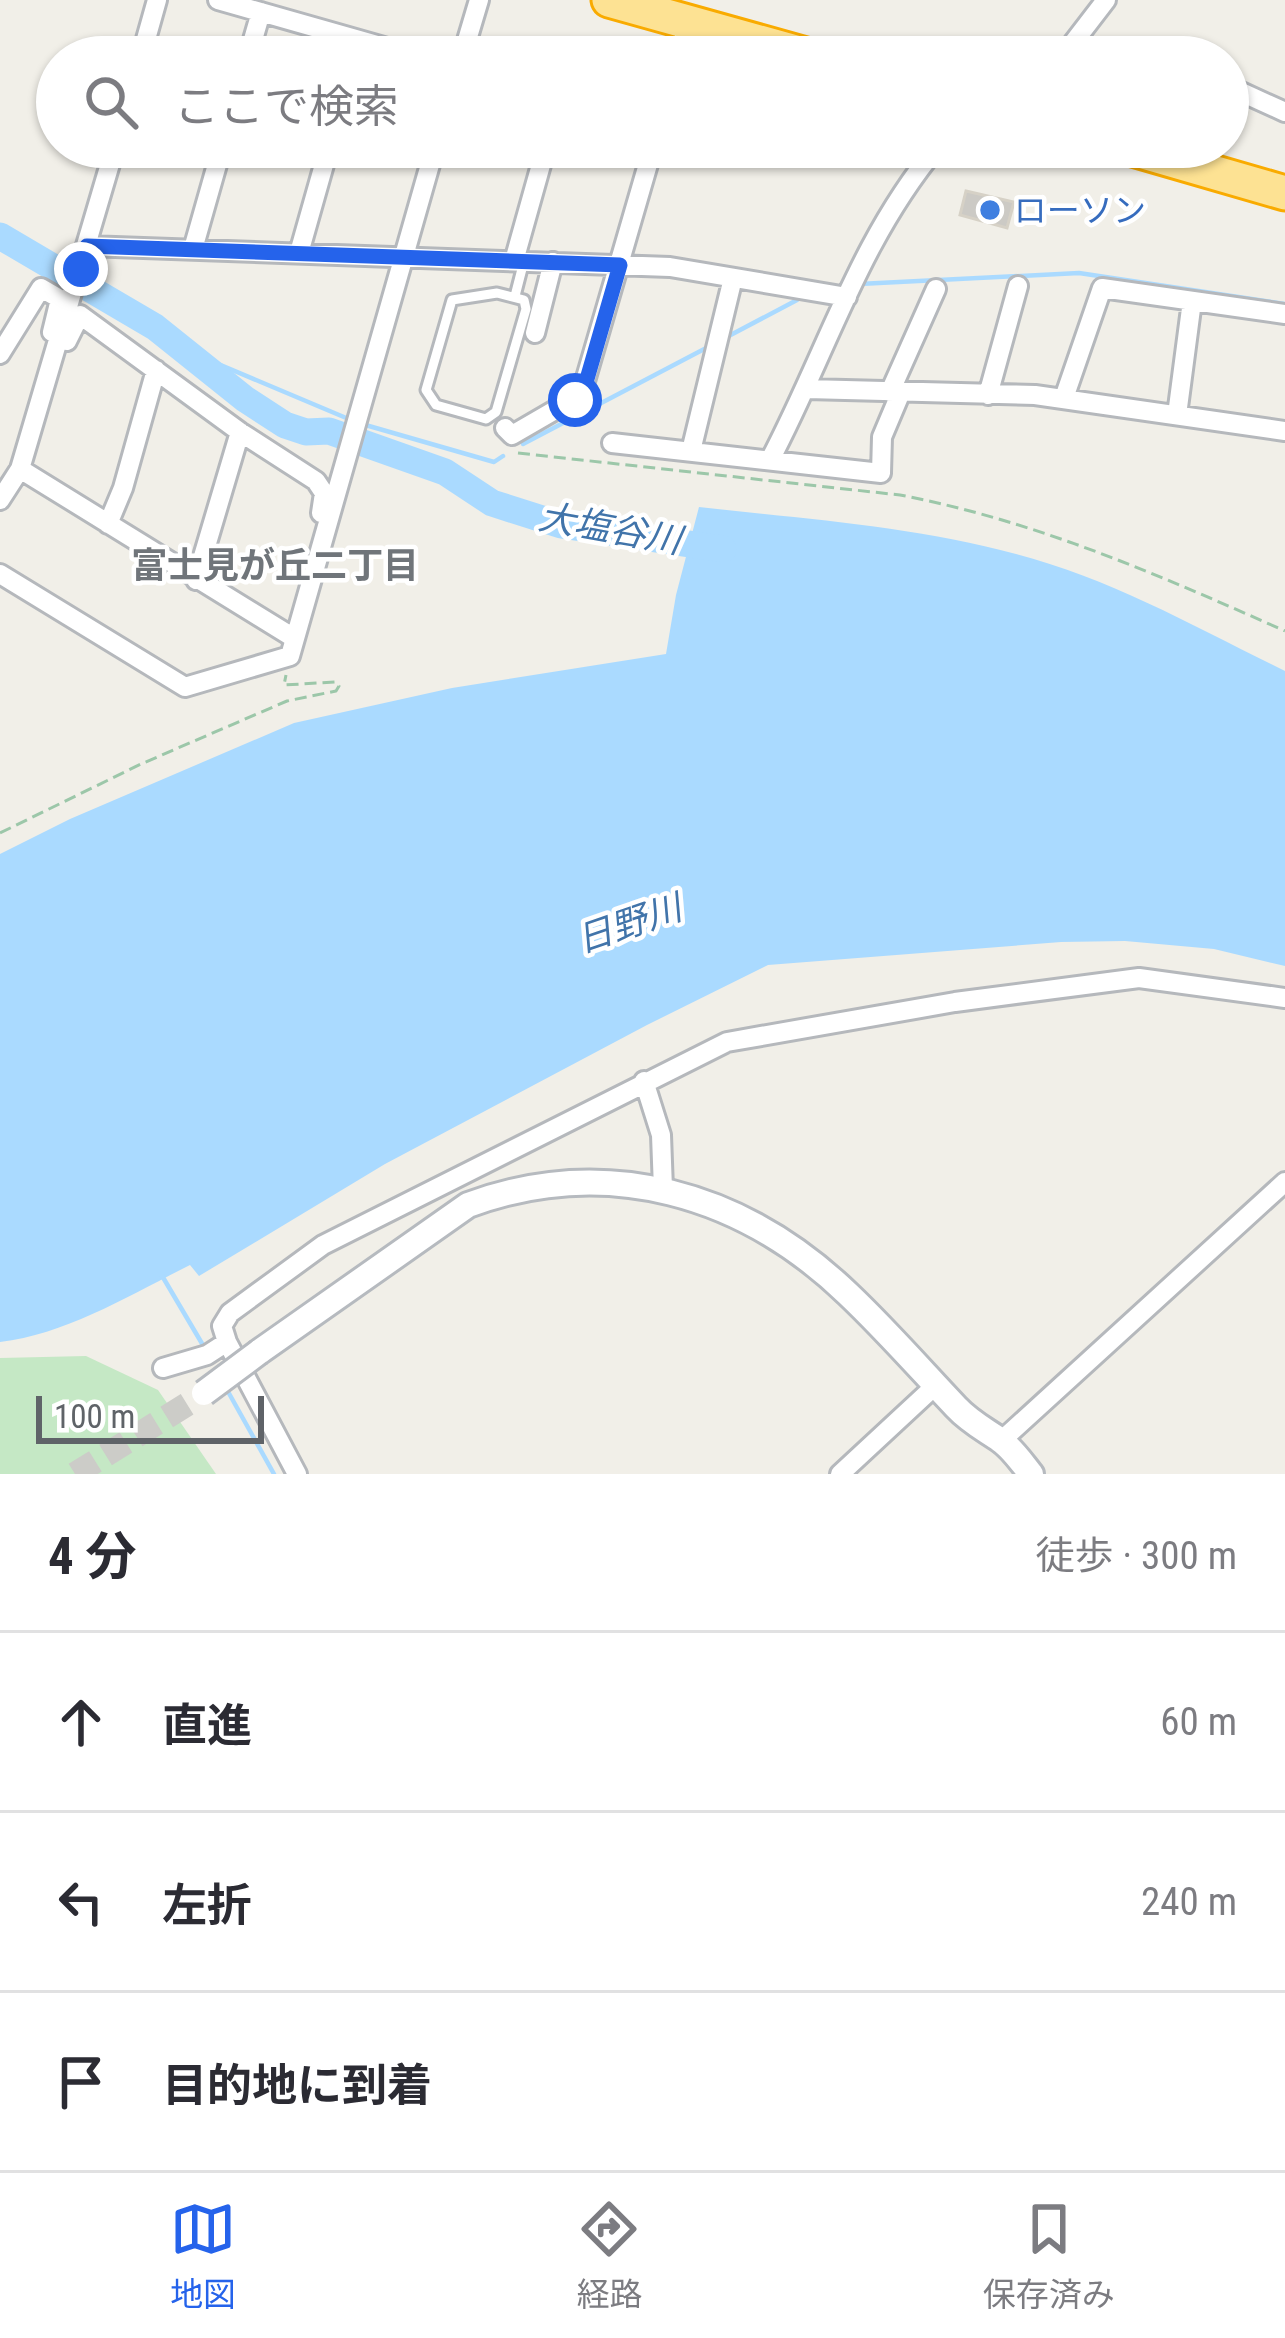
<!DOCTYPE html>
<html lang="ja">
<meta charset="utf-8">
<style>
:root{--surface:#fff;--page:#f7f7f7;--text:#2b2b33;--muted:#7c7c81;--line:#e1e1e2;--accent:#2563eb}
body{margin:0;font-family:"Roboto Condensed","Noto Sans JP",sans-serif;background:var(--page);color:var(--text)}
.scale{position:absolute;left:36px;bottom:30px;width:228px;box-sizing:border-box;padding-left:12px;border:6px solid #5f6368;border-top:0;font-size:33px;line-height:42px;white-space:nowrap;color:#5f6368;-webkit-text-stroke:9px #fff;paint-order:stroke}
.stop{position:absolute;width:36px;height:36px;margin:-27px;border:9px solid #2563eb;border-radius:50%;background:#fff}
.stop.end{background:#2563eb;border-color:#fff;box-shadow:0 3px 12px #0008}
.list{margin:0;padding:0;list-style:none}
h2{display:flex;justify-content:space-between;align-items:center;height:156px;margin:0;padding:0 48px;font-size:51px}
h2 small{font-size:39px;font-weight:400;color:var(--muted)}
.list li{display:grid;grid-template-columns:78px 1fr auto;gap:36px;align-items:center;box-sizing:border-box;height:180px;padding:0 48px;border-top:3px solid var(--line)}
.list b{display:block;font-size:45px;white-space:nowrap}
.list em{font-size:39px;font-style:normal;color:var(--muted)}
.icon{flex:none;width:66px;height:66px;fill:none;stroke:currentColor;stroke-width:2;stroke-linecap:round;stroke-linejoin:round}
.map{position:relative;flex:none;width:1285px;height:1474px;overflow:hidden}
.search{position:absolute;background:var(--surface);box-shadow:0 3px 9px #0004;left:36px;right:36px;top:36px;height:132px;display:flex;align-items:center;gap:30px;box-sizing:border-box;padding:0 42px;border-radius:66px;color:var(--muted);font-size:45px}
.sheet{height:696px;background:var(--surface)}
nav{display:flex;justify-content:space-around;align-items:center;box-sizing:border-box;height:168px;border-top:3px solid var(--line);background:var(--surface);font-size:33px;color:var(--muted)}
nav a{display:grid;justify-items:center;gap:6px}
nav .on{color:var(--accent)}
.map>svg:first-child{display:block}
.green{fill:#c5e8c5}
.water{fill:#aadaff}
.lines{fill:none;stroke-linecap:round;stroke-linejoin:round}
.stream{stroke:#aadaff;stroke-width:4.5}
.river{stroke:#aadaff;stroke-width:27}
.building{fill:#cccac5;stroke:#d6d1c6;stroke-width:3}
.secondary-tunnel{stroke:#ccccc8;stroke-width:24;stroke-dasharray:24 12;stroke-linecap:butt}
.lane-casing{stroke:#b5b8bc;stroke-width:15}
.street-casing{stroke:#b5b8bc;stroke-width:24}
.secondary-casing{stroke:#b6babf;stroke-width:30}
.highway-casing{stroke:#f9ab00;stroke-width:39}
.path{stroke:#9cc7a9;stroke-width:3;stroke-dasharray:12 6;stroke-linecap:butt}
.lane{stroke:#fff;stroke-width:9}
.street{stroke:#fff;stroke-width:18}
.secondary{stroke:#fff;stroke-width:24}
.highway{stroke:#fde293;stroke-width:33}
.secondary-bridge-casing{stroke:#b6babf;stroke-width:30;stroke-linecap:butt}
.secondary-bridge{stroke:#fff;stroke-width:24}
.route{stroke:#2563eb;stroke-width:15}
.shop-dot{fill:#3f7fe0;stroke:#fff;stroke-width:4.5}
.labels{text-anchor:middle;dominant-baseline:central;stroke-width:9;stroke-linejoin:round;paint-order:stroke}
.shop-label{font-size:33px;fill:#366cbe;stroke:#fff;text-anchor:start}
.water-label{font-size:36px;font-style:italic;fill:#4174aa;stroke:#fff}
.neighbourhood-label{font-size:36px;font-weight:bold;fill:#70757a;stroke:#fff}
</style>
<div class="map">
<svg width="1285" height="1474" viewBox="0 0 1285 1474">
<rect width="100%" height="100%" fill="#f1efe8"/>
<!-- green -->
<path class="green" d="M 86,1356 L 158,1390 L 216,1474 L 0,1474 L 0,1358 Z"/>
<!-- water -->
<path class="water" d="M 699,507 C 805,519 913,526 1016,554 C 1112,579 1197,628 1285,671 L 1285,966 L 1214,949 L 1125,941 L 1061,942 L 768,965 L 647,1025 L 385,1164 L 199,1276 L 190,1265 C 130,1295 67,1334 0,1342 L 0,854 L 70,819 L 294,723 L 452,688 L 666,654 L 676,595 Z"/>
<g class="lines">
<!-- stream -->
<path class="stream" d="M 859,284 L 1079,273 L 1285,304
M 723,339 L 797,300
M 185,350 L 351,420
M 362,424 L 494,462 L 503,456
M 523,444 L 710,346
M 161,1274 L 207,1352
M 226,1388 L 274,1474"/>
<!-- river -->
<path class="river" d="M 0,236 L 155,327 L 245,399 L 285,425 L 306,432 L 329,431 L 445,472 L 492,503 L 561,525 L 723,549"/>
</g>
<!-- building -->
<path class="building" d="M 966,191 L 1014,202 L 1007,228 L 960,215 Z"/>
<g class="lines">
<!-- secondary-tunnel -->
<path class="secondary-tunnel" d="M 75,1474 L 194,1400"/>
<!-- lane casing -->
<g class="lane-casing">
<path id="lane" d="M 497,293 L 524,300 L 526,309 L 496,412 L 486,419 L 436,405 L 426,390 L 452,300 Z
M 515,296 L 524,261"/>
</g>
<!-- street casing -->
<g class="street-casing">
<path id="street" d="M 218,0 L 419,57
M 1063,56 L 1106,0
M 141,57 L 157,0
M 248,57 L 261,12
M 462,57 L 479,0
M 678,57 L 689,21
M 856,57 L 902,57
M 1228,86 L 1285,112
M 87,246 L 670,267 L 847,297
M 193,249 L 222,147
M 299,253 L 329,147
M 514,261 L 546,147
M 535,333 L 553,262
M 0,354 L 41,288 L 60,299 L 52,332 L 67,341 L 80,315 L 240,432 L 316,481 L 324,493 L 321,513
M 807,389 L 1035,395 L 1285,431
M 890,392 L 936,289
M 988,395 L 1018,286
M 1064,398 L 1102,288 L 1285,314
M 1177,415 L 1192,301
M 505,428 L 512,435 L 581,395 L 653,147
M 612,443 L 881,473 L 882,437 L 901,392
M 691,451 L 733,278
M 770,460 C 827,352 858,242 937,147
M 20,469 L 294,638
M 0,500 L 20,469 L 115,147
M 108,524 L 123,488 L 156,370
M 0,574 L 185,687 L 290,656 L 435,147
M 196,580 L 240,432
M 644,1081 L 661,1135 L 663,1189
M 163,1368 L 207,1355 L 227,1342
M 1001,1441 L 1285,1182
M 297,1474 L 227,1342 L 222,1326 L 230,1313 L 323,1245 L 727,1042 L 955,1002 L 1139,978 L 1285,998
M 840,1474 L 936,1385"/>
</g>
<!-- secondary casing -->
<g class="secondary-casing">
<path id="secondary" d="M 259,1352 L 468,1205 C 606,1154 743,1193 848,1294 C 886,1330 921,1370 956,1407 C 970,1422 984,1429 1000,1440 C 1012,1448 1022,1463 1031,1474"/>
</g>
<!-- highway casing -->
<g class="highway-casing">
<path id="highway" d="M 609,0 L 813,57
M 1126,147 L 1285,193"/>
</g>
<!-- path -->
<path class="path" d="M 518,453 L 900,495 C 1036,521 1159,575 1285,631
M 0,833 L 141,764 L 287,701 L 336,691 L 339,686 L 335,682 L 284,685 L 286,675"/>
<!-- lane -->
<use href="#lane" class="lane"/>
<!-- street -->
<use href="#street" class="street"/>
<!-- secondary -->
<use href="#secondary" class="secondary"/>
<!-- highway -->
<use href="#highway" class="highway"/>
<!-- secondary-bridge casing -->
<g class="secondary-bridge-casing">
<path id="secondary-bridge" d="M 204,1393 L 259,1352"/>
</g>
<!-- secondary-bridge -->
<use href="#secondary-bridge" class="secondary-bridge"/>
</g>
<g class="lines">
<!-- route -->
<path class="route" d="M 81,269 L 87,246 L 620,265 L 585,386 L 575,400"/>
</g>
<!-- markers -->
<circle class="shop-dot" cx="990" cy="210" r="12"/>
<g class="labels">
<!-- shop labels -->
<g class="shop-label">
<text x="1014" y="210">ローソン</text>
</g>
<!-- water labels -->
<g class="water-label">
<text transform="translate(610 529) rotate(10)">大塩谷川</text>
<text transform="translate(629 924) rotate(-19)">日野川</text>
</g>
<!-- neighbourhood labels -->
<g class="neighbourhood-label">
<text x="275" y="566">富士見が丘二丁目</text>
</g>
</g>
</svg>
<div class="scale">100 m</div>
<div class="stop" style="left:575px;top:400px"></div>
<div class="stop end" style="left:81px;top:269px"></div>
<div class="search"><svg class="icon" aria-label="search" viewBox="0 0 24 24"><circle cx="10" cy="10" r="6"/><path d="M15 15l6 6"/></svg>ここで検索</div>
</div>
<section class="sheet">
<h2>4 分<small>徒歩 · 300 m</small></h2>
<ul class="list">
<li><svg class="icon" aria-label="ahead" viewBox="0 0 24 24"><path d="M12 20V5M6 11l6-6 6 6"/></svg><div><b>直進</b></div><em>60 m</em></li>
<li><svg class="icon" aria-label="left" viewBox="0 0 24 24"><path d="M17 20v-9H6M10 6l-5 5 5 5"/></svg><div><b>左折</b></div><em>240 m</em></li>
<li><svg class="icon" aria-label="arrive" viewBox="0 0 24 24"><path d="M6 21V4h12l-3 4 3 4H6"/></svg><div><b>目的地に到着</b></div></li>
</ul>
</section>
<nav>
<a class="on"><svg class="icon" aria-label="map" viewBox="0 0 24 24"><path d="M3 6l6-2 6 2 6-2v14l-6 2-6-2-6 2zM9 4v14M15 6v14"/></svg>地図</a>
<a><svg class="icon" aria-label="directions" viewBox="0 0 24 24"><path d="M12 3l9 9-9 9-9-9zM9 14v-3h6M13 9l2 2-2 2"/></svg>経路</a>
<a><svg class="icon" aria-label="saved" viewBox="0 0 24 24"><path d="M7 4h10v16l-5-4-5 4z"/></svg>保存済み</a>
</nav>
